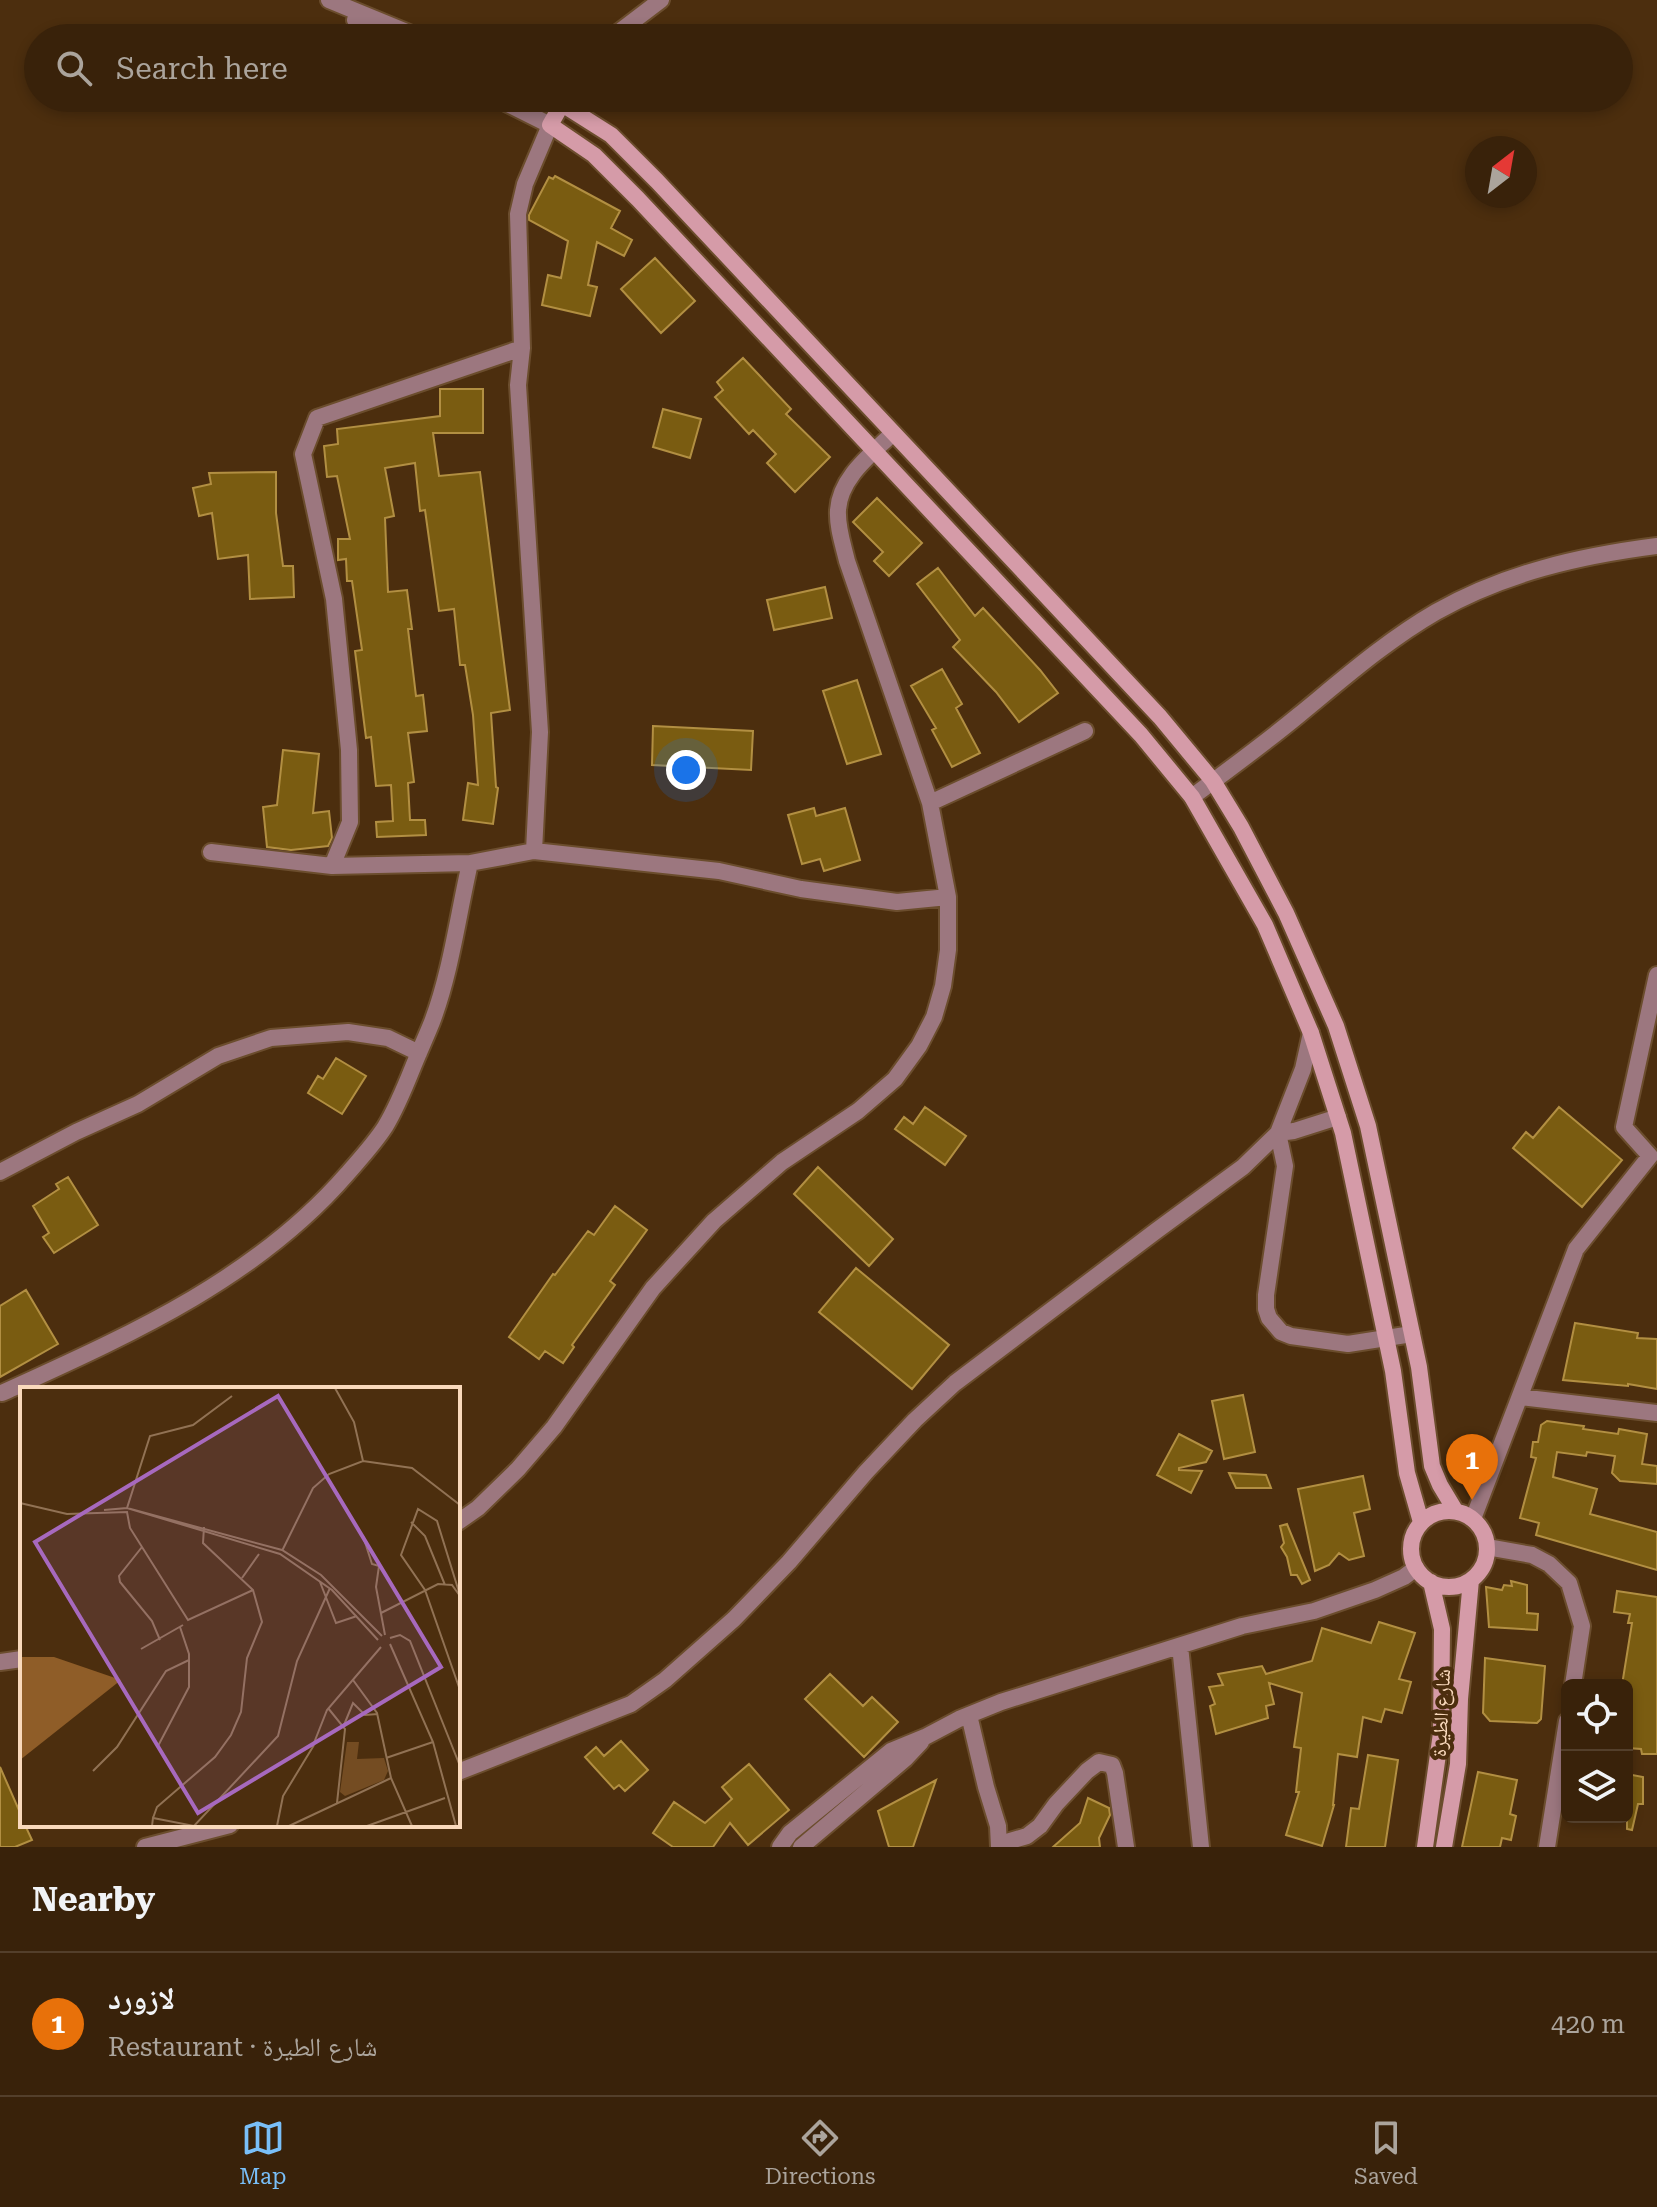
<!DOCTYPE html>
<meta charset="utf-8">
<style>
:root{--surface:#39220a;--page:#442f18;--text:#f1f3f6;--muted:#aba49c;--line:#533f2b;--accent:#79bff8}
body{margin:0;font-family:"Roboto Serif","Noto Naskh Arabic",serif;background:var(--page);color:var(--text)}
.controls{position:absolute;right:24px;bottom:24px;display:grid;overflow:hidden;border-radius:12px;box-shadow:0 4px 12px #0003}
.controls button{width:72px;height:72px;display:grid;place-items:center;padding:0;border:0;border-bottom:2px solid var(--line);background:var(--surface);color:var(--text);font:40px sans-serif}
.compass{position:absolute;left:1465px;top:136px;width:72px;height:72px;border-radius:50%;background:var(--surface);box-shadow:0 4px 12px #0003;rotate:31deg}
.you{position:absolute;left:686px;top:770px;width:28px;height:28px;margin:-20px;border:6px solid #fff;border-radius:50%;background:#1a73e8;box-shadow:0 0 0 12px #1a73e833}
.badge{display:grid;place-items:center;width:52px;height:52px;border-radius:50%;background:var(--accent);color:#fff;font-size:26px;font-weight:700}
.pin{position:absolute;translate:-50% -66px;filter:drop-shadow(0 2px 4px #0008)}
.pin::after{content:'';position:absolute;top:42px;width:28px;height:24px;background:inherit;clip-path:polygon(0 0,100% 0,50% 100%)}
.list{margin:0;padding:0;list-style:none}
h2{display:flex;justify-content:space-between;align-items:center;height:104px;margin:0;padding:0 32px;font-size:34px}
h2 small{font-size:26px;font-weight:400;color:var(--muted)}
.list li{display:grid;grid-template-columns:52px 1fr auto;gap:24px;align-items:center;box-sizing:border-box;height:144px;padding:0 32px;border-top:2px solid var(--line)}
.list b{display:block;font-size:30px;white-space:nowrap}
.list p{margin:0;font-size:26px;white-space:nowrap;color:var(--muted)}
.list em{font-size:26px;font-style:normal;color:var(--muted)}
.icon{flex:none;width:44px;height:44px;fill:none;stroke:currentColor;stroke-width:2;stroke-linecap:round;stroke-linejoin:round}
.map{position:relative;flex:none;width:1657px;height:1847px;overflow:hidden}
.search{position:absolute;background:var(--surface);box-shadow:0 4px 12px #0003;left:24px;right:24px;top:24px;height:88px;display:flex;align-items:center;gap:20px;box-sizing:border-box;padding:0 28px;border-radius:44px;color:var(--muted);font-size:30px}
.sheet{height:248px;background:var(--surface)}
nav{display:flex;justify-content:space-around;align-items:center;box-sizing:border-box;height:112px;border-top:2px solid var(--line);background:var(--surface);font-size:22px;color:var(--muted)}
nav a{display:grid;justify-items:center;gap:4px}
nav .on{color:var(--accent)}
.map>svg:first-child{display:block}
.building{fill:#7a5c11;stroke:#b28f42;stroke-width:2}
.lines{fill:none;stroke-linecap:round;stroke-linejoin:round}
.minor-casing{stroke:#6b4d2d;stroke-width:20}
.tertiary-casing{stroke:#6b4d2d;stroke-width:20}
.secondary-casing{stroke:#6b4d2d;stroke-width:20}
.minor{stroke:#9c777f;stroke-width:16}
.tertiary{stroke:#9c777f;stroke-width:16}
.secondary{stroke:#d59ba8;stroke-width:16}
.labels{text-anchor:middle;dominant-baseline:central;stroke-width:8;stroke-linejoin:round;paint-order:stroke}
.street-label{font-size:20px;fill:#f9d9bc;stroke:#4c2e0e}
.inset-road{fill:none;stroke:#917254;stroke-width:2}
.view{fill:#a769be;fill-opacity:0.15;stroke:#a769be;stroke-width:4}
.inset-edge{fill:none;stroke:#f9d9bc;stroke-width:4}
</style>
<div class="map">
<svg width="1657" height="1847" viewBox="0 0 1657 1847">
<rect width="100%" height="100%" fill="#4c2e0e"/>
<!-- building -->
<path class="building" d="M 555,176 L 620,211 L 611,228 L 632,240 L 624,256 L 597,242 L 588,285 L 597,287 L 590,316 L 542,305 L 548,275 L 561,278 L 568,241 L 529,220 L 529,215 L 549,177 L 553,179 Z
M 655,258 L 695,301 L 661,333 L 621,289 Z
M 743,358 L 791,409 L 786,414 L 830,457 L 795,492 L 767,463 L 776,454 L 753,430 L 749,434 L 715,397 L 723,390 L 717,382 Z
M 440,389 L 483,389 L 483,433 L 433,433 L 439,476 L 480,472 L 510,710 L 491,713 L 496,787 L 498,788 L 493,824 L 463,820 L 468,783 L 478,785 L 473,715 L 465,665 L 460,665 L 454,609 L 439,611 L 425,510 L 420,511 L 415,463 L 385,468 L 394,516 L 385,518 L 388,592 L 407,590 L 412,629 L 408,629 L 416,696 L 423,695 L 427,731 L 408,733 L 414,782 L 408,783 L 410,820 L 425,820 L 426,835 L 377,837 L 376,822 L 393,821 L 391,785 L 376,786 L 371,737 L 366,738 L 355,651 L 362,650 L 352,581 L 347,581 L 346,559 L 338,560 L 338,539 L 350,539 L 337,476 L 327,477 L 324,446 L 338,444 L 337,429 L 440,416 Z
M 663,409 L 701,419 L 690,458 L 653,447 Z
M 276,472 L 276,513 L 283,566 L 293,566 L 294,597 L 250,599 L 248,555 L 218,559 L 212,513 L 199,516 L 193,488 L 211,484 L 209,473 Z
M 877,498 L 922,543 L 889,576 L 874,561 L 883,552 L 853,522 Z
M 938,568 L 975,616 L 983,608 L 1040,670 L 1058,693 L 1019,722 L 996,692 L 953,647 L 960,640 L 917,584 Z
M 825,587 L 832,618 L 774,630 L 767,600 Z
M 942,669 L 962,704 L 956,708 L 980,753 L 952,767 L 932,730 L 936,728 L 911,686 Z
M 857,680 L 881,754 L 847,764 L 823,691 Z
M 653,726 L 753,731 L 751,770 L 652,765 Z
M 283,750 L 319,754 L 313,813 L 329,811 L 332,838 L 328,846 L 291,850 L 267,847 L 263,807 L 277,805 Z
M 814,808 L 816,816 L 845,808 L 860,860 L 824,871 L 820,859 L 802,864 L 788,815 Z
M 336,1058 L 366,1076 L 342,1114 L 308,1093 L 318,1076 L 323,1079 Z
M 925,1107 L 966,1136 L 945,1165 L 895,1129 L 904,1117 L 913,1124 Z
M 1559,1107 L 1622,1160 L 1582,1207 L 1513,1148 L 1526,1132 L 1533,1138 Z
M 818,1167 L 893,1239 L 869,1266 L 794,1194 Z
M 68,1177 L 98,1225 L 54,1253 L 43,1237 L 49,1233 L 33,1206 L 59,1189 L 56,1184 Z
M 615,1206 L 647,1230 L 610,1281 L 615,1285 L 572,1345 L 574,1347 L 563,1363 L 545,1351 L 539,1359 L 509,1337 L 553,1274 L 555,1275 L 588,1231 L 594,1235 Z
M 856,1268 L 949,1345 L 912,1389 L 819,1312 Z
M 26,1290 L 58,1344 L 0,1377 L 0,1306 Z
M 1575,1323 L 1638,1333 L 1637,1338 L 1657,1339 L 1657,1389 L 1628,1384 L 1628,1386 L 1563,1380 Z
M 1243,1395 L 1255,1452 L 1224,1459 L 1212,1401 Z
M 1547,1421 L 1584,1426 L 1583,1429 L 1618,1434 L 1619,1429 L 1647,1434 L 1642,1464 L 1657,1466 L 1657,1484 L 1620,1481 L 1612,1473 L 1615,1456 L 1587,1452 L 1586,1456 L 1557,1452 L 1553,1477 L 1597,1489 L 1590,1514 L 1657,1532 L 1657,1570 L 1536,1535 L 1539,1523 L 1520,1518 L 1536,1458 L 1531,1457 L 1533,1442 L 1538,1442 L 1541,1425 Z
M 1179,1434 L 1212,1451 L 1206,1462 L 1179,1468 L 1179,1470 L 1202,1471 L 1191,1493 L 1157,1475 Z
M 1229,1473 L 1266,1475 L 1271,1488 L 1236,1488 Z
M 1363,1476 L 1370,1509 L 1354,1513 L 1364,1556 L 1349,1560 L 1339,1553 L 1329,1565 L 1315,1571 L 1298,1489 Z
M 1287,1524 L 1310,1580 L 1302,1584 L 1297,1575 L 1291,1575 L 1287,1557 L 1281,1547 L 1284,1543 L 1280,1526 Z
M 1511,1581 L 1527,1585 L 1527,1613 L 1538,1614 L 1537,1630 L 1489,1627 L 1486,1587 L 1502,1590 L 1504,1585 L 1512,1586 Z
M 1617,1591 L 1657,1597 L 1657,1754 L 1642,1754 L 1641,1749 L 1627,1748 L 1627,1685 L 1622,1685 L 1632,1623 L 1628,1623 L 1630,1614 L 1614,1612 Z
M 1379,1622 L 1415,1633 L 1399,1679 L 1411,1682 L 1402,1713 L 1385,1709 L 1381,1722 L 1363,1717 L 1357,1757 L 1338,1754 L 1333,1805 L 1334,1805 L 1322,1846 L 1286,1835 L 1299,1792 L 1296,1792 L 1301,1748 L 1294,1747 L 1302,1693 L 1269,1683 L 1274,1704 L 1266,1706 L 1268,1718 L 1216,1734 L 1210,1706 L 1215,1704 L 1209,1687 L 1223,1685 L 1218,1674 L 1262,1666 L 1266,1674 L 1312,1661 L 1322,1628 L 1371,1643 Z
M 1485,1658 L 1545,1666 L 1541,1719 L 1537,1723 L 1490,1721 L 1483,1713 Z
M 830,1674 L 863,1706 L 872,1697 L 898,1722 L 864,1757 L 805,1699 Z
M 621,1741 L 648,1770 L 625,1791 L 619,1785 L 614,1789 L 585,1757 L 596,1747 L 604,1756 Z
M 1368,1755 L 1398,1760 L 1385,1847 L 1346,1847 L 1351,1808 L 1359,1809 Z
M 749,1764 L 789,1810 L 748,1845 L 730,1823 L 713,1847 L 673,1847 L 653,1833 L 674,1802 L 705,1823 L 732,1799 L 722,1787 Z
M 0,1767 L 22,1817 L 22,1825 L 25,1825 L 32,1840 L 15,1847 L 0,1847 Z
M 1478,1772 L 1517,1780 L 1510,1814 L 1516,1816 L 1511,1840 L 1502,1838 L 1500,1847 L 1462,1847 Z
M 1627,1774 L 1643,1777 L 1643,1804 L 1638,1804 L 1632,1830 L 1627,1829 Z
M 936,1780 L 913,1847 L 889,1847 L 878,1811 Z
M 1088,1798 L 1109,1808 L 1110,1815 L 1099,1838 L 1100,1847 L 1053,1847 L 1080,1823 Z"/>
<g class="lines">
<!-- minor casing -->
<g class="minor-casing">
<path id="minor" d="M 611,38 L 661,0
M 550,125 L 525,184 L 518,214 L 522,348 L 518,385 L 540,732 L 534,851 L 719,871 L 801,889 L 897,902 L 948,897
M 1192,797 C 1228,770 1264,744 1299,715 C 1343,679 1386,641 1436,612 C 1505,573 1579,556 1657,546
M 930,803 L 1085,731
M 211,852 L 332,866 L 470,863 L 534,851
M 332,866 L 350,822 L 349,750 L 334,599 L 303,454 L 317,418 L 522,348
M 1278,1133 L 1285,1166 L 1266,1295 L 1266,1309 L 1269,1318 L 1281,1332 L 1291,1336 L 1348,1344 L 1412,1334
M 1278,1133 L 1294,1131 L 1338,1117
M 0,1172 L 76,1132 L 138,1104 L 218,1056 L 271,1038 L 348,1032 L 388,1038 L 419,1053
M 2,1393 C 127,1336 255,1280 347,1174 C 360,1159 374,1144 385,1127 C 396,1109 405,1087 413,1067 C 419,1052 426,1037 432,1022 C 451,972 458,915 470,863
M 1520,1397 L 1657,1413
M 1473,1519 L 1576,1249 L 1650,1156 L 1624,1127 L 1657,975
M 458,1522 L 478,1508 L 518,1469 L 554,1427 L 653,1288 L 714,1221 L 782,1162 L 858,1111 L 895,1079 L 919,1046 L 934,1017 L 943,986 L 948,950 L 948,897 L 930,803 L 847,561 C 843,544 837,527 838,510 C 840,477 872,454 893,433
M 1487,1547 L 1532,1555 L 1549,1564 L 1569,1583 L 1582,1626 L 1573,1685
M 1180,1646 L 1201,1847
M 0,1662 L 22,1659
M 969,1715 L 986,1787 L 998,1826 L 999,1847
M 458,1772 L 631,1704 L 665,1680 L 734,1619 L 789,1562 L 866,1472 L 915,1420 L 955,1383 L 1156,1231 L 1243,1167 L 1278,1133 L 1303,1069 L 1311,1033
M 1000,1844 L 1027,1836 L 1040,1826 L 1056,1804 L 1087,1771 L 1099,1762 L 1112,1765 L 1115,1773 L 1126,1847
M 145,1847 L 230,1825
M 780,1847 L 790,1833 L 891,1751 L 925,1737 L 959,1719 L 1001,1702 L 1242,1626 L 1314,1611 L 1375,1590 L 1404,1577 L 1416,1568
M 801,1847 L 905,1759 L 921,1742
M 1547,1847 L 1567,1721"/>
</g>
<!-- tertiary casing -->
<g class="tertiary-casing">
<path id="tertiary" d="M 329,0 L 421,38
M 355,20 L 387,38
M 496,98 L 550,125"/>
</g>
<!-- secondary casing -->
<g class="secondary-casing">
<path id="secondary" d="M1411 1549a38 38 0 1 1 76 0a38 38 0 1 1-76 0Z
M 1421,1522 L 1407,1473 L 1393,1371 L 1343,1133 L 1311,1033 L 1265,925 L 1192,797 L 1141,735 L 638,199 L 594,155 L 550,125 L 562,104 L 611,135 L 657,181 L 1160,717 L 1213,781 L 1241,827 L 1286,913 L 1336,1026 L 1368,1126 L 1419,1367 L 1432,1466 L 1440,1485 L 1455,1510
M 1425,1847 L 1441,1733 L 1442,1629 L 1431,1582
M 1444,1847 L 1458,1764 L 1460,1699 L 1471,1580"/>
</g>
<!-- minor -->
<use href="#minor" class="minor"/>
<!-- tertiary -->
<use href="#tertiary" class="tertiary"/>
<!-- secondary -->
<use href="#secondary" class="secondary"/>
</g>
<g class="labels">
<!-- street labels -->
<g class="street-label">
<text transform="translate(1441 1713) rotate(-87)">شارع الطيرة</text>
</g>
</g>
<!-- overview -->
<g transform="translate(20 1387)">
<rect width="440" height="440" fill="#4c2e0e"/>
<path d="M 327,355 L 339,355 L 337,372 L 364,371 L 368,384 L 364,393 L 325,409 L 320,405 Z" fill="#744c22"/>
<path d="M 0,270 L 34,270 L 101,293 L 0,373 Z" fill="#8f5d28"/>
<path class="inset-road" d="M 315,1 L 334,35 L 343,74M 0,116 L 47,127 L 107,125 L 110,141 L 168,233 L 233,203M 84,123 L 107,121 L 130,49 L 173,38 L 212,9M 391,135 L 405,149 L 425,198M 343,149 L 352,177 L 359,179 L 356,200 L 365,248M 122,160 L 99,189 L 100,195 L 132,234 L 140,253M 262,164 L 293,101 L 309,87 L 343,74 L 392,81 L 440,118M 222,191 L 239,167M 300,195 L 316,236 L 337,229M 439,205 L 417,134 L 398,122 L 381,168 L 405,203 L 440,303M 361,226 L 418,197 L 432,198 L 440,209M 370,251 L 380,248 L 390,254 L 440,379M 358,253 L 312,203 L 260,167 L 107,121 L 262,163 L 301,188 L 362,249M 370,257 L 413,355 L 436,439M 121,262 L 163,238M 333,293 L 357,326 L 371,391 L 392,439M 308,321 L 325,342 L 317,416M 324,338 L 333,316 L 345,328 L 358,327M 138,359 L 169,300 L 169,267 L 160,240M 292,361 L 307,323 L 361,260M 366,371 L 413,355M 73,384 L 97,360 L 146,284 L 169,273M 133,431 L 137,420 L 195,370 L 211,348 L 221,325 L 227,271 L 242,235 L 233,203 L 183,156 L 184,140M 132,439 L 133,431 L 174,439 L 258,349 L 277,274 L 310,201M 257,439 L 263,409 L 294,358M 269,439 L 371,391M 347,439 L 425,411"/>
<path class="view" d="M 258,9 L 421,280 L 178,426 L 15,155 Z"/>
<rect width="440" height="440" class="inset-edge"/>
</g>
</svg>
<div class="controls">
<button><svg class="icon" aria-label="locate" viewBox="0 0 24 24"><circle cx="12" cy="12" r="6"/><path d="M12 2v4M12 18v4M2 12h4M18 12h4"/></svg></button>
<button><svg class="icon" aria-label="layers" viewBox="0 0 24 24"><path d="M12 4l9 5-9 5-9-5zM3 14l9 5 9-5"/></svg></button>
</div>
<svg class="compass" viewBox="-18 -18 36 36"><path d="M0-13l5 13h-10z" fill="#e53935"/><path d="M0 13l5-13h-10z" fill="#aba49c"/></svg>
<div class="you"></div>
<div class="pin badge" style="left:1472px;top:1500px;background:#e8710a">1</div>
<div class="search"><svg class="icon" aria-label="search" viewBox="0 0 24 24"><circle cx="10" cy="10" r="6"/><path d="M15 15l6 6"/></svg>Search here</div>
</div>
<section class="sheet">
<h2>Nearby<small></small></h2>
<ul class="list">
<li><span class="badge" style="background:#e8710a">1</span><div><b>لازورد</b><p>Restaurant · شارع الطيرة</p></div><em>420 m</em></li>
</ul>
</section>
<nav>
<a class="on"><svg class="icon" aria-label="map" viewBox="0 0 24 24"><path d="M3 6l6-2 6 2 6-2v14l-6 2-6-2-6 2zM9 4v14M15 6v14"/></svg>Map</a>
<a><svg class="icon" aria-label="directions" viewBox="0 0 24 24"><path d="M12 3l9 9-9 9-9-9zM9 14v-3h6M13 9l2 2-2 2"/></svg>Directions</a>
<a><svg class="icon" aria-label="saved" viewBox="0 0 24 24"><path d="M7 4h10v16l-5-4-5 4z"/></svg>Saved</a>
</nav>
